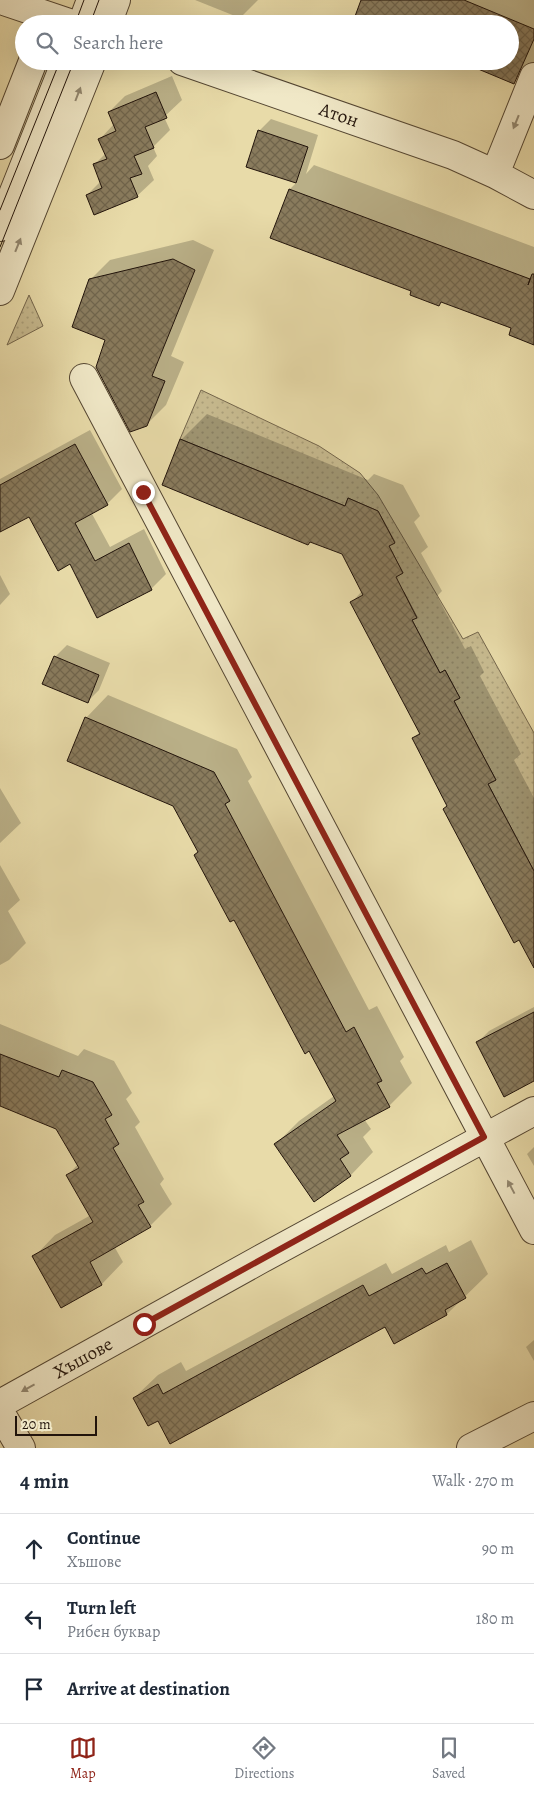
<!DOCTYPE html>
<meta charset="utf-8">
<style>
:root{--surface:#fff;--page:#f2f2f3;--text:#1f2937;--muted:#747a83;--line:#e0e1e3;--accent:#8f2418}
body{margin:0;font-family:Alegreya,serif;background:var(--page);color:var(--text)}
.scale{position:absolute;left:15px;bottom:12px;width:82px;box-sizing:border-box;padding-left:5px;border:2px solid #22140b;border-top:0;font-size:14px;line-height:18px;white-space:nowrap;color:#22140b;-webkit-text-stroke:4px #f0e8c7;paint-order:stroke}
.stop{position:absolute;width:15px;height:15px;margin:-11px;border:4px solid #8f2418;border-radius:50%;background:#fff}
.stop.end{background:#8f2418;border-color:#fff;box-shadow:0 1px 5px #0008}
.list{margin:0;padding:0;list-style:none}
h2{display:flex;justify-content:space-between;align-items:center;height:65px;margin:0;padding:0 20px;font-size:21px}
h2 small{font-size:16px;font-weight:400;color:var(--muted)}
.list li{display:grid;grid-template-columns:32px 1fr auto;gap:15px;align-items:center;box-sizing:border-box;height:70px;padding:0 20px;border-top:1px solid var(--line)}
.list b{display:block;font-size:19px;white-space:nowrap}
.list p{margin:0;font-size:16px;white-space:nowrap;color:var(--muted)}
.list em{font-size:16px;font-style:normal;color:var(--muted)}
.icon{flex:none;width:28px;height:28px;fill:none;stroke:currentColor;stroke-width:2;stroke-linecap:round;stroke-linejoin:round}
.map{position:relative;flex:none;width:534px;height:1448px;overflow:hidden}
.search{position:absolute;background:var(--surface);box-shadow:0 5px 20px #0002;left:15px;right:15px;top:15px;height:55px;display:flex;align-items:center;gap:12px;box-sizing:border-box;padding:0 18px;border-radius:28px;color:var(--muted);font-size:19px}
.sheet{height:275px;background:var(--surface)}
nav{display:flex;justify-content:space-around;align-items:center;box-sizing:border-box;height:70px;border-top:1px solid var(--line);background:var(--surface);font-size:14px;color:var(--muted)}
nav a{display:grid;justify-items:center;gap:2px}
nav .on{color:var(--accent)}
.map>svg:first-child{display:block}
.grass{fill:url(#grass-dots);stroke:#74664c}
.shadow{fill:#0003}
.building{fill:url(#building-cross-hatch);stroke:#22140b}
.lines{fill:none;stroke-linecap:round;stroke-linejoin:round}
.minor-casing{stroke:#544632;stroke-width:30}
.minor{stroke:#f0e8c7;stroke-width:28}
.tram{stroke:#22140b;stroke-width:1}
.oneway{fill:#938972}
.route{stroke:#8f2418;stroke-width:6}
.labels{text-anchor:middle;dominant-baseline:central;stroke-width:4;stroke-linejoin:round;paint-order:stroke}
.street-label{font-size:19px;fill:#22140b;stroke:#f0e8c7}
</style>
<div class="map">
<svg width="534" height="1448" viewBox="0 0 534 1448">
<defs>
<pattern id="grass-dots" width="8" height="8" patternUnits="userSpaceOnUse" patternTransform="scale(1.25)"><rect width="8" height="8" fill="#c6b98e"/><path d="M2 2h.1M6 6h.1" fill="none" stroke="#aa9e79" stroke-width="1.8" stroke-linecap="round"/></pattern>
<pattern id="building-cross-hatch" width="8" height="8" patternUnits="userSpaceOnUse" patternTransform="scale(1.25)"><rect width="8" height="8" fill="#897b5d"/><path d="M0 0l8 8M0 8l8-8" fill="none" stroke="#70644b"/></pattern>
</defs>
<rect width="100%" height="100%" fill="#e8dba9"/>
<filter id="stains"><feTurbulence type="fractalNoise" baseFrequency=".004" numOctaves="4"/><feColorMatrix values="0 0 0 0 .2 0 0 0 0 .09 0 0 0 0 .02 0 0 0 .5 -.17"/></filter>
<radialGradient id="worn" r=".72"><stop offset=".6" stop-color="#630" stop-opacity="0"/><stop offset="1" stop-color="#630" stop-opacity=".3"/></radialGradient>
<!-- grass -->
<path class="grass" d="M 29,295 L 43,326 L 7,345 Z
M 201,390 L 319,446 L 360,473 L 378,495 L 463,639 L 478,632 L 534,733 L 534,871 L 488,784 L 496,780 L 454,701 L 460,698 L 445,670 L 440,673 L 412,620 L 417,617 L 404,592 L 390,580 L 403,573 L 389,546 L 395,542 L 378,511 L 348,498 L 345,506 L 180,439 Z"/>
<!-- shadow -->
<path class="shadow" d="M 195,0 L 258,0 L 240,18 Z
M 362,0 L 534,0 L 534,62 L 514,82 L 510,61 L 510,24 Z
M 172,76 L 182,100 L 164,117 L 170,130 L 153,147 L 157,156 L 148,166 L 154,180 L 137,196 L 87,195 L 101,181 L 94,165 L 106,153 L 100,139 L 114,124 L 109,112 L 125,96 Z
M 271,119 L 318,135 L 306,174 L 314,165 L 534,247 L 534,344 L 513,327 L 442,301 L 439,304 L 413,290 L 272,237 L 290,189 L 297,182 L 248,166 L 259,131 Z
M 193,240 L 214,250 L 171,356 L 184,362 L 166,405 L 146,425 L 106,339 L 90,280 L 110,260 Z
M 207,414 L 368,480 L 374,474 L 403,485 L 420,516 L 414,522 L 428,547 L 421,553 L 442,591 L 437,596 L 465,649 L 471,646 L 484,672 L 480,676 L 521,754 L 514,760 L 534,798 L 534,966 L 413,738 L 420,732 L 352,602 L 362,591 L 343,553 L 181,440 Z
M 90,430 L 122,489 L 107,504 L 91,512 L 110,547 L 144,529 L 166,574 L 151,589 L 98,616 L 70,562 L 30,514 L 0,531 L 0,479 Z
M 0,575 L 10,594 L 0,605 Z
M 67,645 L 110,663 L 99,690 L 88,701 L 55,657 Z
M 108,695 L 237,749 L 252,777 L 248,781 L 369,1010 L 377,1006 L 404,1057 L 400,1061 L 412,1083 L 389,1106 L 364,1119 L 371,1129 L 363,1137 L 373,1152 L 351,1175 L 314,1200 L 276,1144 L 299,1121 L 334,1096 L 174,805 L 86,718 Z
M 0,788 L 21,823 L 0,843 Z
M 0,865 L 20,900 L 8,911 L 26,943 L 9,960 L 0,965 Z
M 534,1007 L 534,1079 L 477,1043 L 489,1031 Z
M 0,1024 L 78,1056 L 84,1049 L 114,1061 L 132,1093 L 126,1099 L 140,1122 L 135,1127 L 164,1179 L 160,1184 L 172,1204 L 150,1226 L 114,1246 L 123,1262 L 102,1284 L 62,1306 L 34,1257 L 55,1235 L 91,1215 L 68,1175 L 78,1164 L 57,1128 L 0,1105 Z
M 534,1147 L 534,1166 L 527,1154 Z
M 471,1240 L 488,1274 L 447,1314 L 394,1342 L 386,1325 L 158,1419 L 134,1398 L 158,1375 L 181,1362 L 186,1371 L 386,1263 L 392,1274 L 446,1245 L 449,1252 Z
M 534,1340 L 534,1361 L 526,1347 Z"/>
<!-- building -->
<path class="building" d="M 361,0 L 464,0 L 534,29 L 534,39 L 514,84 L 459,61 L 510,61 L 510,24 L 366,24 L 354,19 Z
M 156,92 L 167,118 L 145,127 L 154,148 L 134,156 L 142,174 L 130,178 L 138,197 L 94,215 L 86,195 L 102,188 L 93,164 L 107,159 L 98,139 L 116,131 L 108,112 Z
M 258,130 L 308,147 L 296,183 L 246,167 Z
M 289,189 L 530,279 L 528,285 L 532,274 L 534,274 L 534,345 L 509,335 L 511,328 L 441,302 L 439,306 L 410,295 L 411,291 L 270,238 Z
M 173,259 L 195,270 L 152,376 L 165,381 L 147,426 L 130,432 L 96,367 L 105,340 L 72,327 L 89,279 Z
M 180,439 L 345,506 L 348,498 L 378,511 L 395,543 L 389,546 L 403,573 L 396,577 L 417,618 L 412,620 L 440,673 L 445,670 L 460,698 L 454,701 L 496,780 L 488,784 L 534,871 L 534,968 L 519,940 L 514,943 L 443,809 L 447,806 L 412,738 L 420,734 L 350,602 L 363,595 L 342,554 L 310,542 L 308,545 L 162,485 Z
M 75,444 L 108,505 L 75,523 L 95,561 L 129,543 L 152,590 L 97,618 L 70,564 L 58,571 L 29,517 L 0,532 L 0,485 Z
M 54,656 L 99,675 L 88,703 L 42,684 Z
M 85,717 L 214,772 L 230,801 L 225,804 L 346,1032 L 354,1027 L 382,1081 L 377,1083 L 390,1107 L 337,1135 L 349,1153 L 340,1159 L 351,1176 L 314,1202 L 274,1144 L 336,1101 L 309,1051 L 305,1054 L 234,920 L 230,922 L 194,855 L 198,852 L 173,806 L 67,761 Z
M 534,1012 L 534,1081 L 504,1097 L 476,1042 Z
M 0,1054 L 59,1077 L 62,1070 L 93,1082 L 112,1115 L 105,1119 L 119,1144 L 113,1148 L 144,1202 L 138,1205 L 151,1227 L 90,1262 L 102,1285 L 61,1308 L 32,1256 L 93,1222 L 66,1175 L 79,1168 L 56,1129 L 0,1106 Z
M 447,1263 L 466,1298 L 445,1310 L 447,1315 L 394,1344 L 385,1327 L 170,1444 L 158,1421 L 148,1426 L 133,1398 L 158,1384 L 163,1394 L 363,1285 L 369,1296 L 422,1268 L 426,1274 Z"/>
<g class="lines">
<!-- minor casing -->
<g class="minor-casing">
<path id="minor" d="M 1,0 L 72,24
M 82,24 L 91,0
M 107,24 L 116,0
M 182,61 L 453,155 L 495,174 L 534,195
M 0,145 L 33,61
M 495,174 L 534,77
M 0,227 L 66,61
M 0,291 L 92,61
M 84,378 L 534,1230
M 0,1404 L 261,1259 L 534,1111
M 0,1412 L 21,1448
M 471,1448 L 534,1416"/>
</g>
<!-- minor -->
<use href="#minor" class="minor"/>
<!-- tram -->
<path class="tram" d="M 75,24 L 84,0
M 90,24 L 99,0
M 0,210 L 60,61
M 0,247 L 74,61"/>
</g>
<!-- one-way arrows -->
<defs><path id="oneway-solid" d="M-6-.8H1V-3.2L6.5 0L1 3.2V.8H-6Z" transform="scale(1.25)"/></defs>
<g class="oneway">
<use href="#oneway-solid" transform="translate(78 94) rotate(-69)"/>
<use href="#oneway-solid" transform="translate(516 122) rotate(112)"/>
<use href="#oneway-solid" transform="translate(18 245) rotate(-68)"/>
<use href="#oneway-solid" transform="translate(511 1187) rotate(-118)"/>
<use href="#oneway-solid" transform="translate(28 1388) rotate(151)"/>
</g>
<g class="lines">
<!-- route -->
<path class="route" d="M 143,492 L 484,1137 L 144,1324"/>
</g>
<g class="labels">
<!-- street labels -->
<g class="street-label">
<text transform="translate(339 115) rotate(19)">Атон</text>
<text transform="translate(83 1358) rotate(-29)">Хъшове</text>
</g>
</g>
<rect width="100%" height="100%" filter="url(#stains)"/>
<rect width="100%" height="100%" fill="url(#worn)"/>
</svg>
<div class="scale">20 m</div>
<div class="stop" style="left:144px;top:1324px"></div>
<div class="stop end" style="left:143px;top:492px"></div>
<div class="search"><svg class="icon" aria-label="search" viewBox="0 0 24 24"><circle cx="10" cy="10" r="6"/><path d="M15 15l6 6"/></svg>Search here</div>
</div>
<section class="sheet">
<h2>4 min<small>Walk · 270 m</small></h2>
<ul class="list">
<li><svg class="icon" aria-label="ahead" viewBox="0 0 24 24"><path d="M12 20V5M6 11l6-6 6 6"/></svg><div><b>Continue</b><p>Хъшове</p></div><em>90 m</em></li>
<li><svg class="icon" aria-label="left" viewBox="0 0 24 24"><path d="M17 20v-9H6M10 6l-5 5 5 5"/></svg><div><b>Turn left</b><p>Рибен буквар</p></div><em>180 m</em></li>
<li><svg class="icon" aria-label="arrive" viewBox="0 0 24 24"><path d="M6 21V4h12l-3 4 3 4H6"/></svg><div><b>Arrive at destination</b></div></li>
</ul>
</section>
<nav>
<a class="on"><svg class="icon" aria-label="map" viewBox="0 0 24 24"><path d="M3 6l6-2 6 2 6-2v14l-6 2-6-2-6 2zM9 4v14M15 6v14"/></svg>Map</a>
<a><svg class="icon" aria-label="directions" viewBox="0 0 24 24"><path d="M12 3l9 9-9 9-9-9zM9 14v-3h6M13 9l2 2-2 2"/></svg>Directions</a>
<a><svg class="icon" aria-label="saved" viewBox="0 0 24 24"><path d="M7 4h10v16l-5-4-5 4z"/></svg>Saved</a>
</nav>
